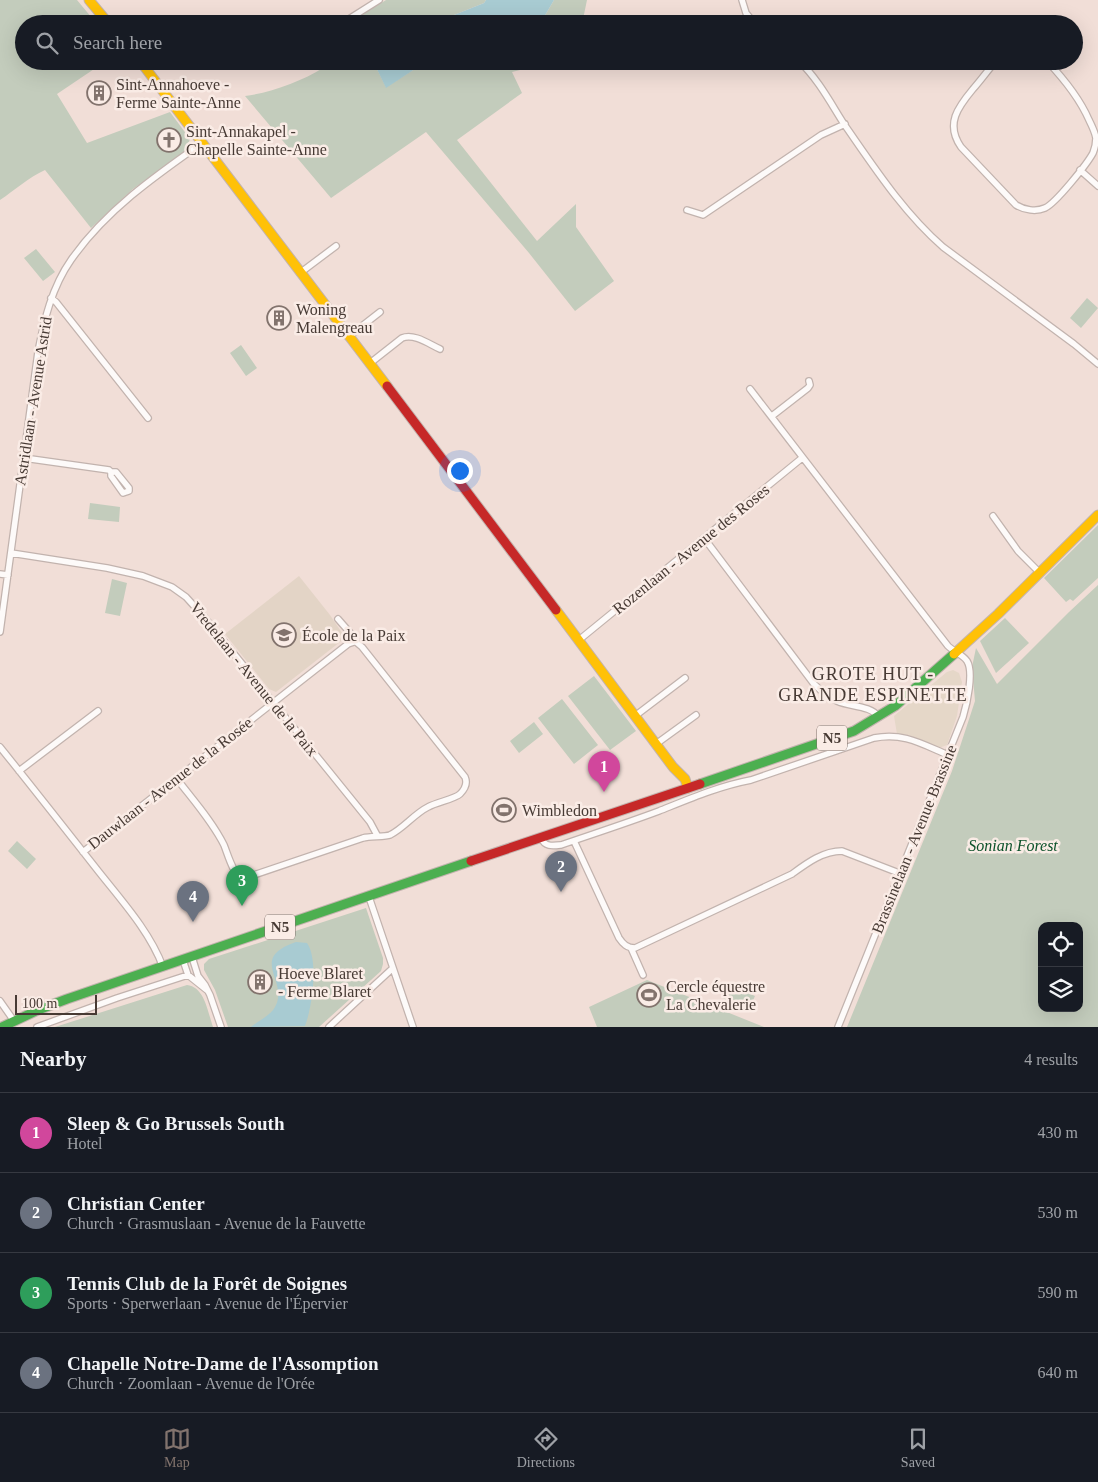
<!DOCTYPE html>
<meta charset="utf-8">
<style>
:root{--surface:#171b24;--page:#242831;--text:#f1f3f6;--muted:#9ea1a6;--line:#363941;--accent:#82736d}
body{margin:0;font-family:Georgia,serif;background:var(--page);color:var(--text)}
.controls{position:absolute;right:15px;bottom:15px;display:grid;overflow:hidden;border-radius:10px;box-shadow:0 5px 20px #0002}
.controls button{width:45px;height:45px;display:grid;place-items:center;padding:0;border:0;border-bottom:1px solid var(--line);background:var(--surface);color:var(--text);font:25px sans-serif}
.scale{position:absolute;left:15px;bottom:12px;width:82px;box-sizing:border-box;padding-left:5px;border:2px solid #473a34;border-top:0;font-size:14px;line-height:18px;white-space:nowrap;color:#473a34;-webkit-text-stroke:4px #faece6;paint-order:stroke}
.you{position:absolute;left:459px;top:470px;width:18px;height:18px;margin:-12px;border:4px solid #fff;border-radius:50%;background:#1a73e8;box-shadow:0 0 0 8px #1a73e833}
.badge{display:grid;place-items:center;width:32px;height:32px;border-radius:50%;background:var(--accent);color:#fff;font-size:16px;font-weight:700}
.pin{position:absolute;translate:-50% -41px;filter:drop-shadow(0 1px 2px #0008)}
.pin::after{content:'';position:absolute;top:26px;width:18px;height:15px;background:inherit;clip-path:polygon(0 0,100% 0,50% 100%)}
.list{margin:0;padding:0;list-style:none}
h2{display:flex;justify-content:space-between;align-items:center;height:65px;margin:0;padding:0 20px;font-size:21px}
h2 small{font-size:16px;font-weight:400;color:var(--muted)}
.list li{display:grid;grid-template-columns:32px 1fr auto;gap:15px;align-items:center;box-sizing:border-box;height:80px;padding:0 20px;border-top:1px solid var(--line)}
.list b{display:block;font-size:19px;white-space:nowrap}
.list p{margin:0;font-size:16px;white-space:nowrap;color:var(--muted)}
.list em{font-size:16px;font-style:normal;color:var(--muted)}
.icon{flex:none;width:28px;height:28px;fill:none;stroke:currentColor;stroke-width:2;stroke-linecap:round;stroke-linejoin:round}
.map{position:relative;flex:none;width:1098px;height:1027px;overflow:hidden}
.search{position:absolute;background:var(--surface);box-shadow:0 5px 20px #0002;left:15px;right:15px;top:15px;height:55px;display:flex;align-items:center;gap:12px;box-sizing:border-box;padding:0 18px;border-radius:28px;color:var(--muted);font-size:19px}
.sheet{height:385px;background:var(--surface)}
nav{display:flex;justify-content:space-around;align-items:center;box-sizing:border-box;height:70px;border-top:1px solid var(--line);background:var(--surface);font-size:14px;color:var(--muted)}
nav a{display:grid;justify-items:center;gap:2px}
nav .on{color:var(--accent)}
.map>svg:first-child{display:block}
.commercial{fill:#e5d7c8}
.education{fill:#e3d4c6}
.green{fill:#c3ccbc;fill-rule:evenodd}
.water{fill:#a8cbd2}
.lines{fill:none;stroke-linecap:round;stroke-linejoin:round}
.street-casing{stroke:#c2b3ae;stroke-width:8}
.fast-casing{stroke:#c2b3ae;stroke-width:11}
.slow-casing{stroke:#c2b3ae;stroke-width:11}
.jam-casing{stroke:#c2b3ae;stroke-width:11}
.street{stroke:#fdfaf9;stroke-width:5.5}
.fast{stroke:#4caf50;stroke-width:9}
.slow{stroke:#ffc107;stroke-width:9}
.jam{stroke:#c62828;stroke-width:9}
.labels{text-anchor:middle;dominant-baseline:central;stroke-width:5;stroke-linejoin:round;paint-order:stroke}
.shield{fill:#faece6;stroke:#7d6f69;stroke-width:1}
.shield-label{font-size:15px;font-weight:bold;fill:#473a34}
.poi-label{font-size:16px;fill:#473a34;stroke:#faece6;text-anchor:start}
.street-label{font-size:16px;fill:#473a34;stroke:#faece6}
.park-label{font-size:16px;font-style:italic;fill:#0c512a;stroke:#faece6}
.neighbourhood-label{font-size:18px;letter-spacing:1px;fill:#473a34;stroke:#faece6}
</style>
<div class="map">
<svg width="1098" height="1027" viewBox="0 0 1098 1027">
<rect width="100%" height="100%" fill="#f1ded7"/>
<!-- commercial -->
<path class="commercial" d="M 953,670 L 959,673 L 962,682 L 957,716 L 947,745 L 939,748 L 909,735 L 897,734 L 894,716 L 947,672 Z"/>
<!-- education -->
<path class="education" d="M 299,576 L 330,615 L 344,636 L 340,642 L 276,692 L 269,689 L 225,634 Z"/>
<!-- green -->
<path class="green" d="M 0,0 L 77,0 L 97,24 L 24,24 L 24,61 L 106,61 L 57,94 L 87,143 L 170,112 L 190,139 L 185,152 L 133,189 L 91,228 L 45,170 C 29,177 15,190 0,200 Z
M 386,0 L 486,0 L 484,3 L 449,17 L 439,24 L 348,24 Z
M 554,0 L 587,0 L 582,24 L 540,24 Z
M 323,61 L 373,61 L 386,87 L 421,65 L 455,61 L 458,64 L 484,61 L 503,61 L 513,63 L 517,61 L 535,61 L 528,68 L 512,72 L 522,93 L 457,140 L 537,241 L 576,204 L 576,227 L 614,281 L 575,311 L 529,253 L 426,132 L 331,198 L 245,96 C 270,93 302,81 323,68 Z
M 36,249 L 55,272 L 43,281 L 24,258 Z
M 1087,298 L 1098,308 L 1081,328 L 1070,318 Z
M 241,345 L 257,368 L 246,376 L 230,353 Z
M 90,503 L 120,507 L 119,522 L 88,519 Z
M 1098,525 L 1098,578 L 1073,601 L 1070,599 L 1066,602 L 1044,578 Z
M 112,579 L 127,583 L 120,616 L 105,613 Z
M 1098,585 L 1098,1027 L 847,1027 L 952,771 L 975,701 L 972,667 L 976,648 L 997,684 L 1069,612 ZM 1042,926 L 1079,926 L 1079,1008 L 1042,1008 Z
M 1005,618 L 1029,643 L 996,673 L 980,641 Z
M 594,676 L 636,731 L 610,750 L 568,696 Z
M 562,699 L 598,745 L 574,764 L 538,718 Z
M 534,722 L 543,734 L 519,753 L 510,741 Z
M 17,841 L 36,859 L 27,869 L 8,851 Z
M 366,908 L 383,958 L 383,964 L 381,971 L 319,1027 L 228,1027 L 215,990 L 204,970 L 204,964 L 209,959 Z
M 647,980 L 764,1027 L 597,1027 L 589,1007 Z
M 728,984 L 755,996 L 749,1009 L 722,998 Z
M 187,985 C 205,987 208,1013 213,1027 L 55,1027 Z"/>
<!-- water -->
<path class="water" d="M 486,0 L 554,0 L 540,24 L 439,24 L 449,17 L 484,3 Z
M 373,61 L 446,61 L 421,65 L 386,88 Z
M 296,942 L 307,943 C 319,960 312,1008 305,1026 L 251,1027 C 258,1021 270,1016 275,1007 C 290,980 247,959 296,942 Z"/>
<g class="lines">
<!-- street casing -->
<g class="street-casing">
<path id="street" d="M 742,0 L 746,13 L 755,24
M 341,24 L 379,0
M 799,61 C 818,79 830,102 844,124 C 874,167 903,212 943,247 L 1074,344 L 1098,364
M 996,61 C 988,70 981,80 973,89 C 958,107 945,124 961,147 L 1016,205 C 1024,210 1036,212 1045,208 C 1056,203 1087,164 1093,153 C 1095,148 1096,143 1096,138 C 1095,132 1092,126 1089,120 C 1079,97 1064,79 1047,61
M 1080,170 L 1098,186
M 687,210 L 703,215 L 821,135 L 845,124
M 300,273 L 336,246
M 51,298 L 56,302 L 148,418
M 348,337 L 380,312
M 369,364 L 402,338 C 414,333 429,344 440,349
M 750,389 L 948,646 C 953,651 963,655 967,661 C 974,672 967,704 963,717 L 838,1027
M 772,416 L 808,388 L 810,385 L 809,381
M 24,458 L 109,470 L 111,472 L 111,476 L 123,493 L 129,491 L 129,488 L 116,472 L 111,472
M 993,516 L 1018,551 L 1040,573
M 704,538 L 814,684 C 821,691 828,697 837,701 C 850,707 870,705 879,717
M 11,553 L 107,568 L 143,576 L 172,587 L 186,597 L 205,618 L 370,822 L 377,835
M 0,574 L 8,575
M 0,632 L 38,352 C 44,320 52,287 71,260 C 105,211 155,176 202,143
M 579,640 L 802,458
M 635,716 L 685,678
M 656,744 L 696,715
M 0,747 C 33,788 66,830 99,872 C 122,901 150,932 163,967
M 19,771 L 98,711
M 177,779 C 193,800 212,821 224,845 C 228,855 233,874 242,879 L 363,838 C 370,836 385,837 390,835 C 404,828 414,814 428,807 C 437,802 455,799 460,794 C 465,789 468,784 465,777 L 362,647 L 356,642 L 354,642 L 352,635 L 338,619
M 541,838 C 545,847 552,846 561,845 C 593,834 627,823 659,811 C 689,799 719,786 751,780 L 874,738 C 903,732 922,744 948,755
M 574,841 L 619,938 C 623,944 627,948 635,948 L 792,874 C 807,863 823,851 842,851 L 899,873
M 83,852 L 348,644 L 354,642
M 369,897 L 413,1027
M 631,948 L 643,975
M 192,957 L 198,976 L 205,985 L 210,995 L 221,1027
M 183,960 L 188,975 L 208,991
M 0,1001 L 14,1021
M 37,1027 L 117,998 L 188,975
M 329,1027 L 393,968"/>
</g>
<!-- fast casing -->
<g class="fast-casing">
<path id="fast" d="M 700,784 L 854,731 L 895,706 L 954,654
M 2,1027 L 38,1010 L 67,999 L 471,861"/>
</g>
<!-- slow casing -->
<g class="slow-casing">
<path id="slow" d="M 89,0 L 109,24
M 140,61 L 387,386
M 556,610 L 673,767 L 685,779 L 688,788
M 954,654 L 998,614 L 1098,515"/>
</g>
<!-- jam casing -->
<g class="jam-casing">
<path id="jam" d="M 387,386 L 556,610
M 471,861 L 700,784"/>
</g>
<!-- street -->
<use href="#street" class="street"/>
<!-- fast -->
<use href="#fast" class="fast"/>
<!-- slow -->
<use href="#slow" class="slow"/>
<!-- jam -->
<use href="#jam" class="jam"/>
</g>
<!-- icons -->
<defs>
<g id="building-ring" transform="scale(1.25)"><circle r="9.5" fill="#faece6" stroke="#82736d" stroke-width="1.5"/><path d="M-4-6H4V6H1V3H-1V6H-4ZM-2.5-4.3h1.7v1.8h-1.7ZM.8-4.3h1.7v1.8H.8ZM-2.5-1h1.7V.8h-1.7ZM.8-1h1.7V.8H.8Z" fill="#82736d"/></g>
<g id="church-ring" transform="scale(1.25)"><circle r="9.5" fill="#faece6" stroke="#82736d" stroke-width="1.5"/><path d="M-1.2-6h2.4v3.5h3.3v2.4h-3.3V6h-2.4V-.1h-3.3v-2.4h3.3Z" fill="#82736d"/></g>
<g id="school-ring" transform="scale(1.25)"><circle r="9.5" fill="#faece6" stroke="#82736d" stroke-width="1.5"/><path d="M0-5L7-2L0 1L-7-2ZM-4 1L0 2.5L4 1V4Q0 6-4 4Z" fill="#82736d"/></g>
<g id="stadium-ring" transform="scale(1.25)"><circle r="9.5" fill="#faece6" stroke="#82736d" stroke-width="1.5"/><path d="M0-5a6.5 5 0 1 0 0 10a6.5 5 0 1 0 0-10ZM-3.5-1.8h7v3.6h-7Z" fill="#82736d"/></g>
</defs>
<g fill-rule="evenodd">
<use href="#building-ring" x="99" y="93"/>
<use href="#church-ring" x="169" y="140"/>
<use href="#building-ring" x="279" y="318"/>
<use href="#school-ring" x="284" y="635"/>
<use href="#stadium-ring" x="504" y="810"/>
<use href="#building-ring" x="260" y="982"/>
<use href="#stadium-ring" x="649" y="995"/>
</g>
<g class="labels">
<!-- shield labels -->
<g class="shield">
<rect x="817" y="725.5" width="30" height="25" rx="4"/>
<rect x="265" y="914.5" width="30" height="25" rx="4"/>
</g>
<g class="shield-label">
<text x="832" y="738">N5</text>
<text x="280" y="927">N5</text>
</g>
<!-- poi labels -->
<g class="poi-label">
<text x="116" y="84">Sint-Annahoeve -<tspan x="116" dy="18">Ferme Sainte-Anne</tspan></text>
<text x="186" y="131">Sint-Annakapel -<tspan x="186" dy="18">Chapelle Sainte-Anne</tspan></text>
<text x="296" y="309">Woning<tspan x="296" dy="18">Malengreau</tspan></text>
<text x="302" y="635">École de la Paix</text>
<text x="522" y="810">Wimbledon</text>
<text x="278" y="973">Hoeve Blaret<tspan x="278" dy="18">- Ferme Blaret</tspan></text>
<text x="666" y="986">Cercle équestre<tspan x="666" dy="18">La Chevalerie</tspan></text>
</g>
<!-- street labels -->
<g class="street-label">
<text transform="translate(33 401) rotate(-81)">Astridlaan - Avenue Astrid</text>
<text transform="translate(691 549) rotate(-39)">Rozenlaan - Avenue des Roses</text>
<text transform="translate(254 679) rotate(51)">Vredelaan - Avenue de la Paix</text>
<text transform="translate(170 783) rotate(-38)">Dauwlaan - Avenue de la Rosée</text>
<text transform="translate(914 839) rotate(-68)">Brassinelaan - Avenue Brassine</text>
</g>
<!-- park labels -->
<g class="park-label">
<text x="1013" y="845">Sonian Forest</text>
</g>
<!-- neighbourhood labels -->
<g class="neighbourhood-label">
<text x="873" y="674">GROTE HUT -<tspan x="873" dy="21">GRANDE ESPINETTE</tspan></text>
</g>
</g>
</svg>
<div class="controls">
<button><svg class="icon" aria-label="locate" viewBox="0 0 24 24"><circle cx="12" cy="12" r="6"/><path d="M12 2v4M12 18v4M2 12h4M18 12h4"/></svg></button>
<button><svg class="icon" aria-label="layers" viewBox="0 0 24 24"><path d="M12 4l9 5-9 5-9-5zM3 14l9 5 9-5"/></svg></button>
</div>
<div class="scale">100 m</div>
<div class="you"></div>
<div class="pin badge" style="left:604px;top:792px;background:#d1479c">1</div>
<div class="pin badge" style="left:561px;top:892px;background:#6b7280">2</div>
<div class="pin badge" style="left:242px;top:906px;background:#2e9e5b">3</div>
<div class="pin badge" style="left:193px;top:922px;background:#6b7280">4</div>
<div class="search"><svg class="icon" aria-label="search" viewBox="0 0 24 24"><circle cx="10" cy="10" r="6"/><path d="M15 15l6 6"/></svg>Search here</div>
</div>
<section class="sheet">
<h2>Nearby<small>4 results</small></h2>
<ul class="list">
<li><span class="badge" style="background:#d1479c">1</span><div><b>Sleep &amp; Go Brussels South</b><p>Hotel</p></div><em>430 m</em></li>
<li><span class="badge" style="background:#6b7280">2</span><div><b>Christian Center</b><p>Church · Grasmuslaan - Avenue de la Fauvette</p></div><em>530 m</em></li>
<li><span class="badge" style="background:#2e9e5b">3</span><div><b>Tennis Club de la Forêt de Soignes</b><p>Sports · Sperwerlaan - Avenue de l'Épervier</p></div><em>590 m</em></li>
<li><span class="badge" style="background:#6b7280">4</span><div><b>Chapelle Notre-Dame de l'Assomption</b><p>Church · Zoomlaan - Avenue de l'Orée</p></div><em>640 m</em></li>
</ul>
</section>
<nav>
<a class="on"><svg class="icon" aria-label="map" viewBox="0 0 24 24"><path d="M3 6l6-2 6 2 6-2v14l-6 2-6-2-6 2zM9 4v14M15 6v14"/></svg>Map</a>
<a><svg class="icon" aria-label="directions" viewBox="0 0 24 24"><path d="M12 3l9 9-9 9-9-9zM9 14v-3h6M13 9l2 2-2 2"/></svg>Directions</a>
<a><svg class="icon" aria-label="saved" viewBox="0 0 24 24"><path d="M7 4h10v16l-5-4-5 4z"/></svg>Saved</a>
</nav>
